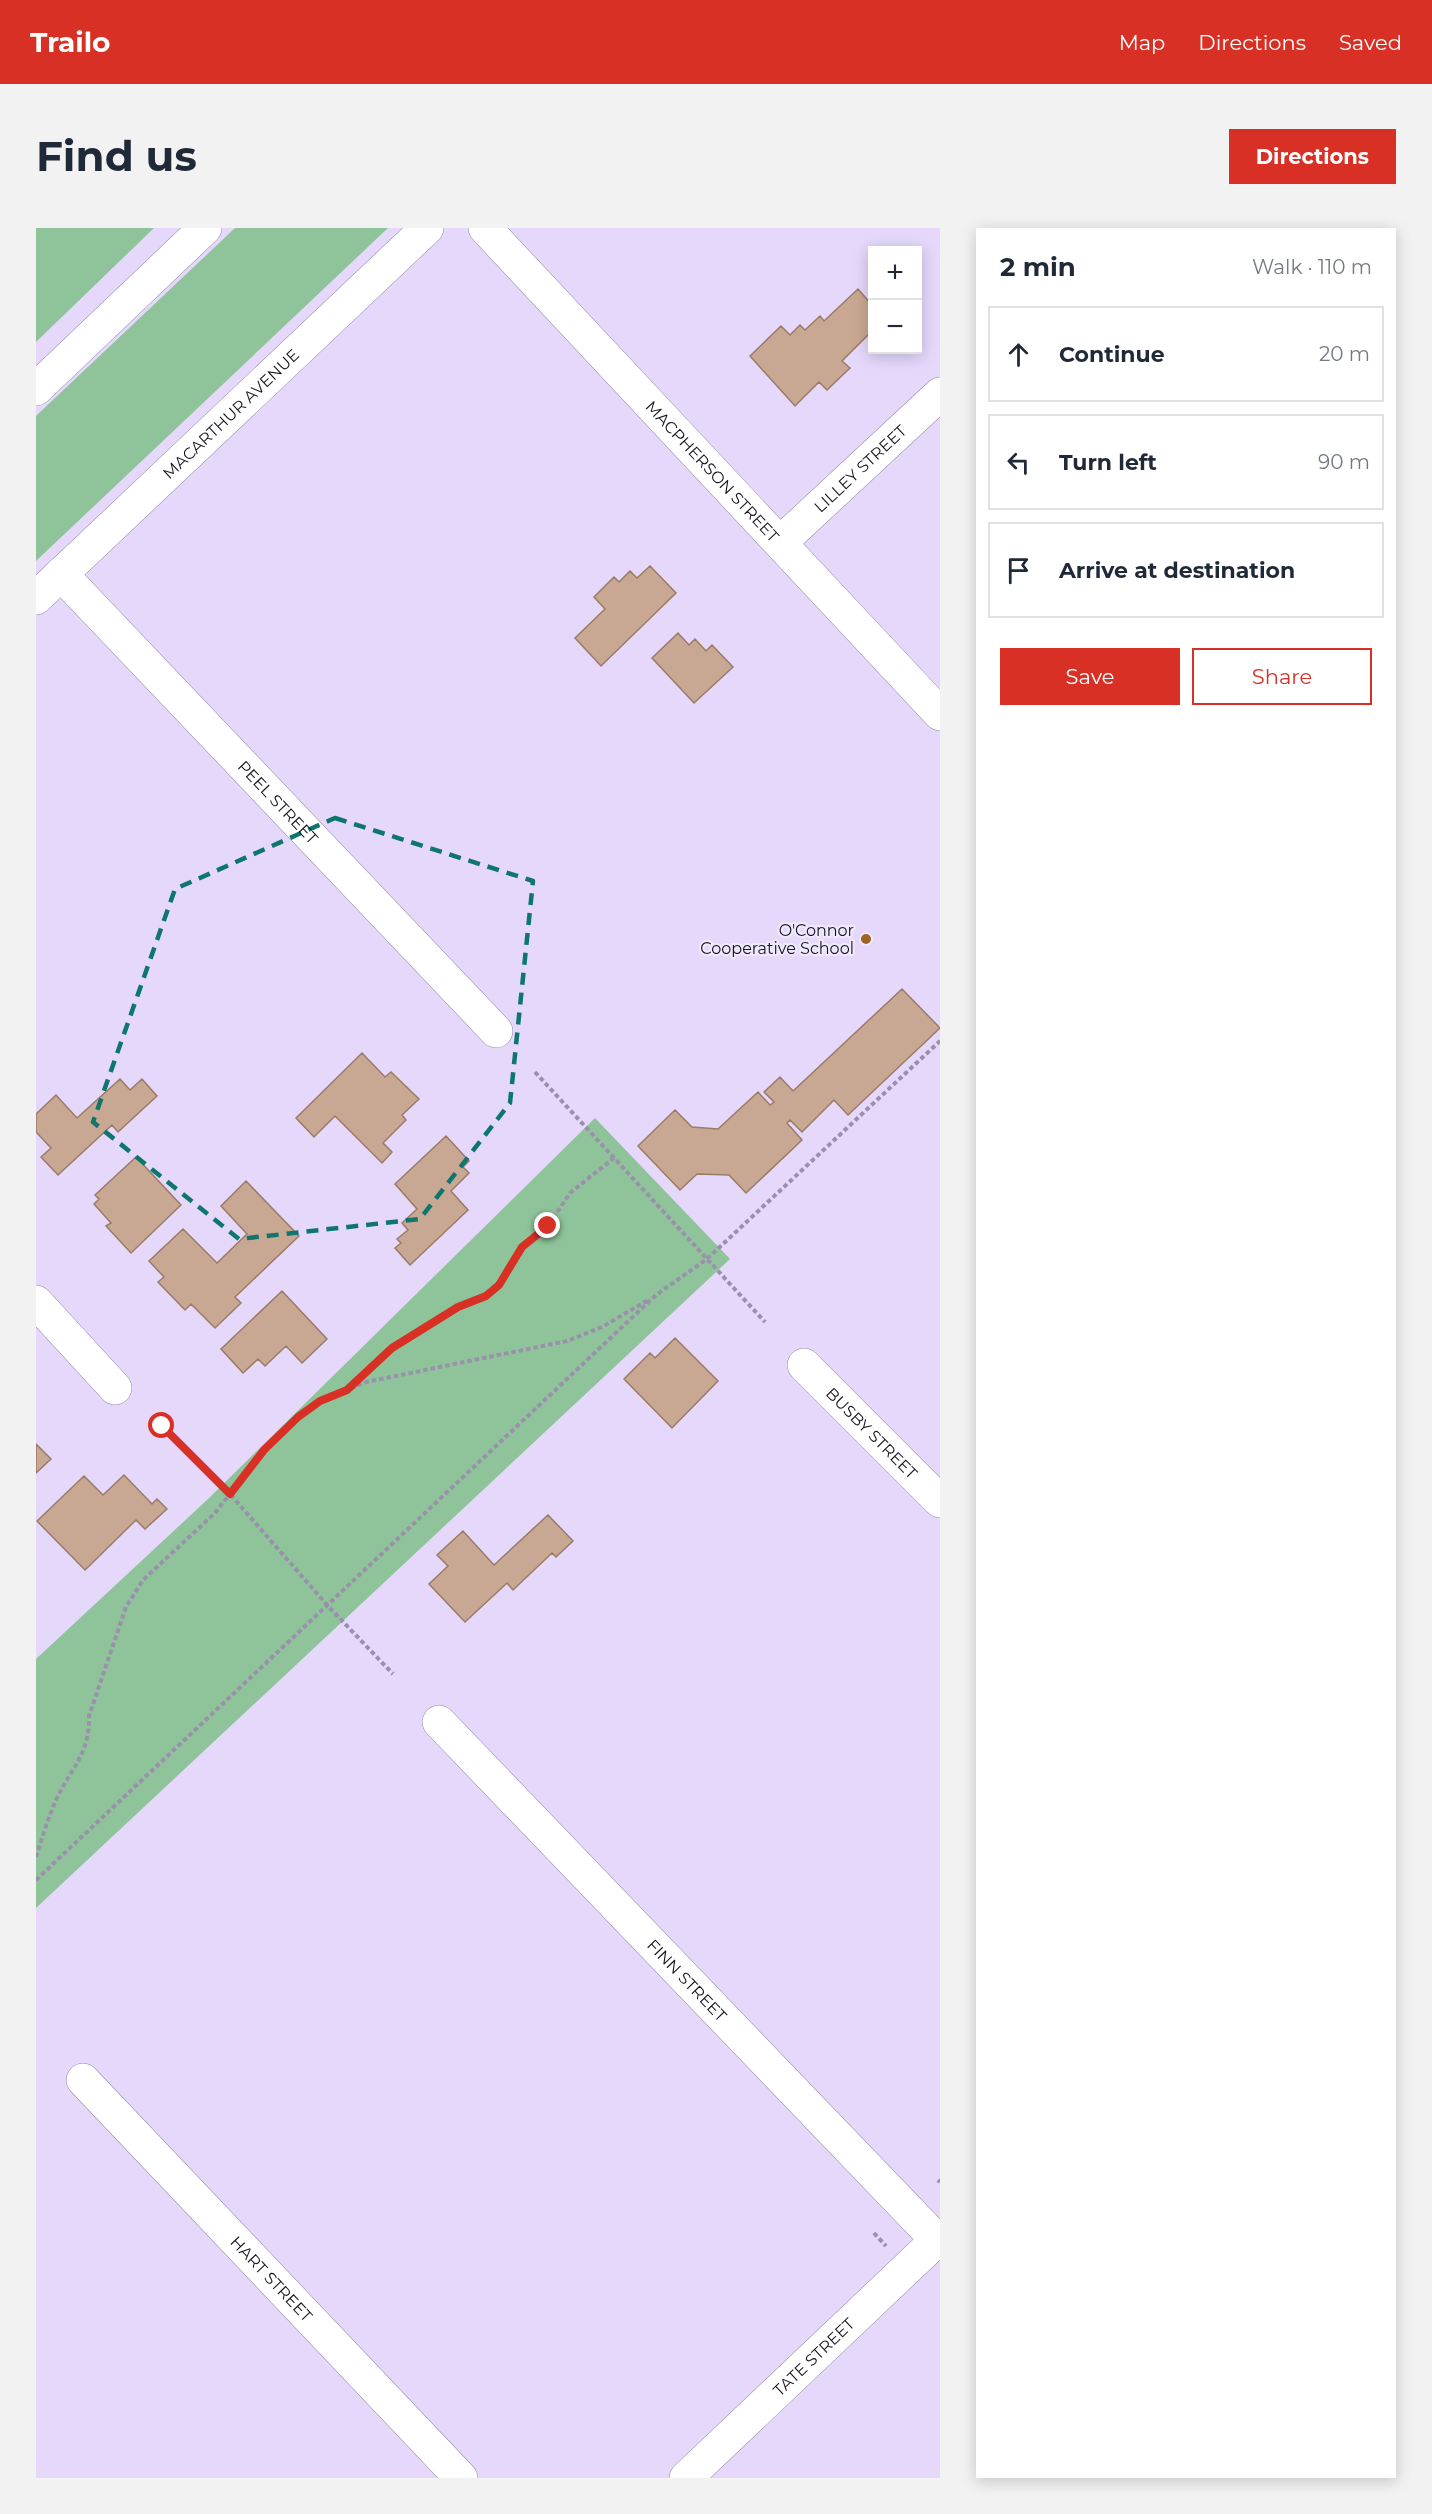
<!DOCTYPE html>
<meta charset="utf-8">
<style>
:root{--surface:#fff;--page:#f2f2f3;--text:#1f2937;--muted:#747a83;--line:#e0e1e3;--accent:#d93025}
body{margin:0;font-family:Montserrat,sans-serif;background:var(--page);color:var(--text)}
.controls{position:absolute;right:18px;top:18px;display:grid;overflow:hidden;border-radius:0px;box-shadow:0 3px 15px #0003}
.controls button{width:54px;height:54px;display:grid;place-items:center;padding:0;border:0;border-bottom:2px solid var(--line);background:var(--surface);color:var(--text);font:30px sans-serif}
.stop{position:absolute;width:18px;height:18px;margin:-14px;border:4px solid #d93025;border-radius:50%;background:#fff}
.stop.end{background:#d93025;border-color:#fff;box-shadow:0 2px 6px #0008}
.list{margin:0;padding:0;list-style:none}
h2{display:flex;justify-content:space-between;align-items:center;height:78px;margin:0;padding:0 24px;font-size:26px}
h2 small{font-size:20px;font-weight:400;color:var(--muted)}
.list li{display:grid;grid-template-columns:39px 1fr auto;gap:18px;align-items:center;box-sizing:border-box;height:96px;margin:0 12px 12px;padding:0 12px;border:2px solid var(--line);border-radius:0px}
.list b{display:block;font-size:22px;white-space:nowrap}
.list em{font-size:20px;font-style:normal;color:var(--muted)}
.actions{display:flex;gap:12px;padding:18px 24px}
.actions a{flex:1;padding:14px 0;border:2px solid var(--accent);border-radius:0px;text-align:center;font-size:21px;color:var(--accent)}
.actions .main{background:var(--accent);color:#fff}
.icon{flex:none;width:33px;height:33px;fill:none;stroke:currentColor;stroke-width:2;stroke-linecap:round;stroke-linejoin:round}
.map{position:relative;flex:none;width:904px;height:2250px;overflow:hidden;border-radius:0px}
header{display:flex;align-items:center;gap:36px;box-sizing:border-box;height:84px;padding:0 30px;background:var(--accent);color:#fff}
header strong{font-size:28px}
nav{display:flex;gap:33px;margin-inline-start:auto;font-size:21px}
.intro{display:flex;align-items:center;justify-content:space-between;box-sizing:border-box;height:144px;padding:0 36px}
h1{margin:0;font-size:42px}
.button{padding:15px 27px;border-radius:0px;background:var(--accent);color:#fff;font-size:21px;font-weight:700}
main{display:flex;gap:36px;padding:0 36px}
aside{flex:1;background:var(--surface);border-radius:0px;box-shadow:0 3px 15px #0003}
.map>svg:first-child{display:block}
.green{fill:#8fc49a}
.building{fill:#c9a893;stroke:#9a7b67;stroke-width:1.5}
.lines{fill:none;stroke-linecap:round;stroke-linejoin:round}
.minor-casing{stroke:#9388a8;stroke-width:34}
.major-casing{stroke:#9388a8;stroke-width:34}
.path{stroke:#9a90ab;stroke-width:4;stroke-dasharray:4.5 3;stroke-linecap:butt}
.minor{stroke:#fff;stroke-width:33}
.major{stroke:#fff;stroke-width:33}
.route{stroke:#d93025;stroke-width:8}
.marked{fill:none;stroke:#0f766e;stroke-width:4.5;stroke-dasharray:12 8;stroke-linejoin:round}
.poi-dot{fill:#9f6324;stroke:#f0e8fd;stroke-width:2}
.labels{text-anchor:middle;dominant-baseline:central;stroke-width:4.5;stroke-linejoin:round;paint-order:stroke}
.street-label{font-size:16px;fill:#16121e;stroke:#f0e8fd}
.poi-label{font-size:16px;fill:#16121e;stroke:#f0e8fd;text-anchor:end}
</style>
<header>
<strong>Trailo</strong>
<nav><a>Map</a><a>Directions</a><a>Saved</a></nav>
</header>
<div class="intro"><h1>Find us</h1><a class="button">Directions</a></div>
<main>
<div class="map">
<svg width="904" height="2250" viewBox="0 0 904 2250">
<rect width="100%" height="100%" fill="#e5d8fb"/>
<!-- green -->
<path class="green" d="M 0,0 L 118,0 L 0,114 Z
M 199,0 L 352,0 L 0,333 L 0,188 Z
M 559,890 L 694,1031 L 0,1680 L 0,1431 L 172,1271 Z"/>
<!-- building -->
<path class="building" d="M 822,61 L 836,77 L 836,103 L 806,133 L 814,140 L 791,162 L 783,154 L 759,178 L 714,128 L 745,98 L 754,107 L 764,97 L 769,102 L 784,88 L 788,93 Z
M 614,338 L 640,365 L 565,438 L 539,410 L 569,381 L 558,369 L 578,349 L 583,354 L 594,343 L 601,350 Z
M 642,405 L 653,417 L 659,411 L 670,423 L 676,417 L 697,439 L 658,475 L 616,430 Z
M 866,761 L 904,800 L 812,887 L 798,872 L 766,904 L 754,892 L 751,895 L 766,912 L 710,965 L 693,947 L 661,946 L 644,962 L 602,918 L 639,882 L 656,899 L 682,901 L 722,864 L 734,877 L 738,874 L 728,864 L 744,849 L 757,863 Z
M 326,825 L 349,849 L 355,844 L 383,871 L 366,887 L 370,892 L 347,915 L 356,924 L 346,935 L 299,888 L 278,909 L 260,890 Z
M 84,851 L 94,862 L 106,851 L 121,868 L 82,904 L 76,897 L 22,947 L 5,929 L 15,920 L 0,904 L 0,886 L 20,867 L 41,890 Z
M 410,908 L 433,933 L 427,939 L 433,945 L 415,963 L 432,982 L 374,1037 L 359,1020 L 365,1015 L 361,1011 L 372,1002 L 366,995 L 381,981 L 359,956 Z
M 100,929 L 145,977 L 95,1025 L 70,998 L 75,995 L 58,976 L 63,971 L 59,967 Z
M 210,953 L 263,1008 L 199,1069 L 205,1075 L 179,1100 L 155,1076 L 149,1082 L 122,1054 L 128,1049 L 113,1033 L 147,1001 L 181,1035 L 211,1006 L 185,978 Z
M 246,1063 L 291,1111 L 266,1135 L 250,1118 L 229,1138 L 222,1131 L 207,1145 L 185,1121 Z
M 639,1110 L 682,1153 L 636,1200 L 588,1151 L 614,1125 L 619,1130 Z
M 0,1216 L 15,1231 L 0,1245 Z
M 88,1247 L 116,1276 L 121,1271 L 131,1281 L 109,1301 L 100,1292 L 49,1342 L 1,1293 L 48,1248 L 67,1267 Z
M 512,1287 L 537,1313 L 520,1329 L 516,1325 L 477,1362 L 471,1355 L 429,1394 L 393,1356 L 412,1338 L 401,1327 L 427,1303 L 458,1337 Z"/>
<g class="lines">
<!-- minor casing -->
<g class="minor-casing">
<g id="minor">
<path id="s1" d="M 449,0 L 904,486"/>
<path id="s2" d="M 745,314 L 904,166"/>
<path id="s3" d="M 25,346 L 460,803"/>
<path d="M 0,1074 L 79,1160"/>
<path id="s4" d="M 768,1137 L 904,1273"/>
<path id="s5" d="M 403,1494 L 901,2012"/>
<path id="s6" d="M 47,1852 L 425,2250"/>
<path id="s7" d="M 650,2250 L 904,2009"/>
</g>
</g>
<!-- major casing -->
<g class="major-casing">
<g id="major">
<path d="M 0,161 L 169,0"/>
<path id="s8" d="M 0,370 L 391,0"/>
</g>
</g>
<!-- path -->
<path class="path" d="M 499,844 L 729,1094
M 314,1160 L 356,1120 L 422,1079 L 450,1068 L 463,1057 L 486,1019 L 512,998 L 534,965 L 578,930
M 126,1198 L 194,1266 L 291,1377 L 357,1446
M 0,1629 C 6,1610 12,1590 20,1572 C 35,1540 54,1526 53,1488 L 90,1379 L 107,1352 L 179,1285 L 228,1222 L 262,1189 L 284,1173 L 330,1154 L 531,1113 L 566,1099 L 612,1072
M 0,1652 L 620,1067 L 671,1031 L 904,813
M 902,1952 L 904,1954
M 838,2005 L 850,2018"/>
<!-- minor -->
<use href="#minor" class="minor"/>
<!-- major -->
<use href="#major" class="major"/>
</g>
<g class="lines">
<!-- route -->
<path class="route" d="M 126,1198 L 194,1266 L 228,1222 L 262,1189 L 284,1173 L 311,1162 L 356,1120 L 422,1079 L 450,1068 L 463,1057 L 486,1019 L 512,998"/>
</g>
<!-- marked area -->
<path class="marked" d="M 299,590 L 497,653 L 474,875 L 384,991 L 203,1011 L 57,894 L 139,661 Z"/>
<!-- markers -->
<circle class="poi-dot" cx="830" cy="711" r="6"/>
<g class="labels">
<!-- street labels -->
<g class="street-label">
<text stroke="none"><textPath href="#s8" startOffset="268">MACARTHUR AVENUE</textPath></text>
<text stroke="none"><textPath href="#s2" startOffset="108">LILLEY STREET</textPath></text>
<text stroke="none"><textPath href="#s1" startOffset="333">MACPHERSON STREET</textPath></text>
<text stroke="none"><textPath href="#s3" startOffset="315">PEEL STREET</textPath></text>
<text stroke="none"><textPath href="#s4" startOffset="96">BUSBY STREET</textPath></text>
<text stroke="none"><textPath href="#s5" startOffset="358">FINN STREET</textPath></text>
<text stroke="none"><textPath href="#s6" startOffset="274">HART STREET</textPath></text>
<text stroke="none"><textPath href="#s7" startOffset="176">TATE STREET</textPath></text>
</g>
<!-- poi labels -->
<g class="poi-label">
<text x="818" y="702">O'Connor<tspan x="818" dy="18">Cooperative School</tspan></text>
</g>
</g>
</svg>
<div class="controls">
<button>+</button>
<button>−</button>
</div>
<div class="stop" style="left:126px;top:1198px"></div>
<div class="stop end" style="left:512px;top:998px"></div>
</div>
<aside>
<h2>2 min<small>Walk · 110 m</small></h2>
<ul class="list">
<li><svg class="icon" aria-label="ahead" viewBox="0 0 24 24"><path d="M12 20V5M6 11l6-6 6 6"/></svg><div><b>Continue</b></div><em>20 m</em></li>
<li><svg class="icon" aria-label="left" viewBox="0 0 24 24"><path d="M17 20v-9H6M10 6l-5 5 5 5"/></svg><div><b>Turn left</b></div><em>90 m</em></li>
<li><svg class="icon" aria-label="arrive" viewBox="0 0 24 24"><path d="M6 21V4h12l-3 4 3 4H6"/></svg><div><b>Arrive at destination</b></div></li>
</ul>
<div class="actions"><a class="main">Save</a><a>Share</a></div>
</aside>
</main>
